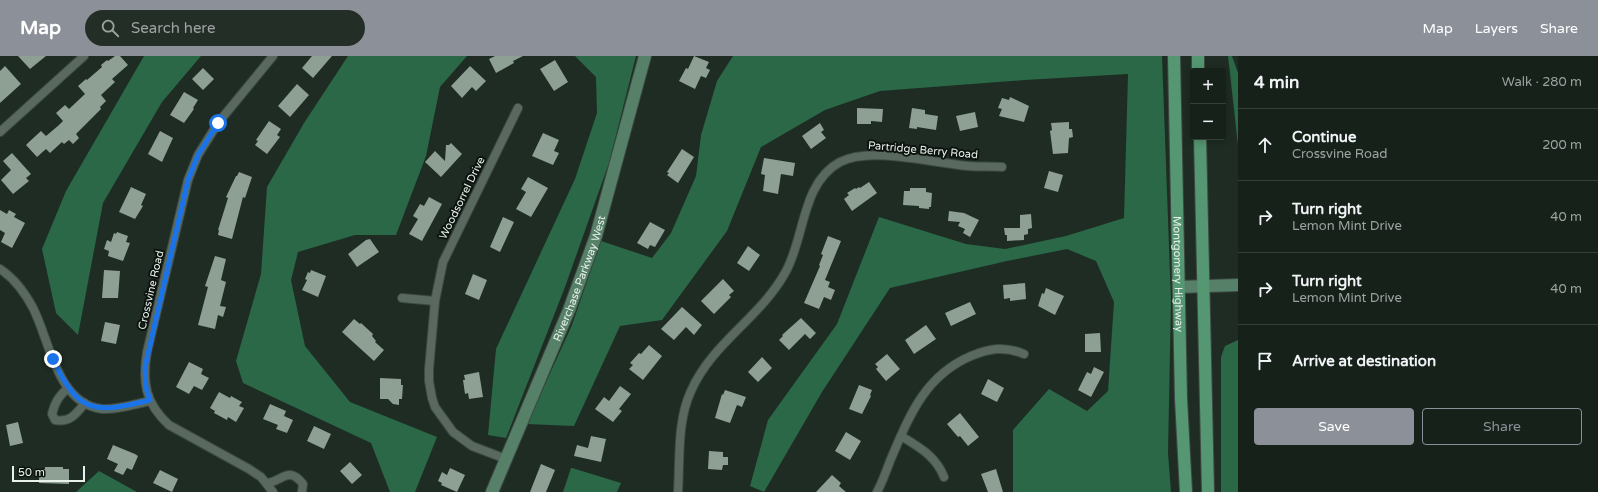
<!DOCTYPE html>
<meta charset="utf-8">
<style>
:root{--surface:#16211a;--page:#232e27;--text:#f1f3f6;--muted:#9ea3a2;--line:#353e39;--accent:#8c9099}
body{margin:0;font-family:"Varela Round",sans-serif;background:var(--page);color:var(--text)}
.controls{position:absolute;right:12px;top:12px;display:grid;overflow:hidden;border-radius:4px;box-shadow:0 2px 10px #0003}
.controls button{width:36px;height:36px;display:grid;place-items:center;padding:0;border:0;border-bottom:1px solid var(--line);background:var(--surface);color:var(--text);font:20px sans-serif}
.scale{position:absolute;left:12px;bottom:10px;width:73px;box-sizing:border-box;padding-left:4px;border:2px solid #e8f1eb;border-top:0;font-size:11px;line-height:14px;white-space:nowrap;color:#e8f1eb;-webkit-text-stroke:3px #0d130f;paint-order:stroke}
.stop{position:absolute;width:12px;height:12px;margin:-9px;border:3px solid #1a73e8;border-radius:50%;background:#fff}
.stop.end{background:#1a73e8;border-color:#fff;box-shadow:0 1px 4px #0008}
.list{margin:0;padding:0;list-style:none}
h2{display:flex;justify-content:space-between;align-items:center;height:52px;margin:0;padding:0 16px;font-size:17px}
h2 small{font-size:13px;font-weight:400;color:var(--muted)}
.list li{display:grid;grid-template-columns:26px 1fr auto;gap:12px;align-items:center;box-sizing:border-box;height:72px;padding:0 16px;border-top:1px solid var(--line)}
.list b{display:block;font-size:15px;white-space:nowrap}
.list p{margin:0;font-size:13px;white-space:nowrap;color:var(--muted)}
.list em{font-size:13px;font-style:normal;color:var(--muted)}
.actions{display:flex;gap:8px;padding:12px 16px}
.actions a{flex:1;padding:9px 0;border:1px solid var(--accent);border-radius:4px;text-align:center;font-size:14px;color:var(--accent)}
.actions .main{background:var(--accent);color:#fff}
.icon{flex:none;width:22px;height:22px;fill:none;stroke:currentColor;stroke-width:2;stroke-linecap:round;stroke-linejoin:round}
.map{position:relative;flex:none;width:1238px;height:436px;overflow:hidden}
header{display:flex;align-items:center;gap:24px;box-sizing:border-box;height:56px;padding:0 20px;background:var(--accent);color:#fff}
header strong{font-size:19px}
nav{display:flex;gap:22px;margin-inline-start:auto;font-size:14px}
.search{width:280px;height:36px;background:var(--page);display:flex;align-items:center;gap:10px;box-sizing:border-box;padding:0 14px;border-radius:22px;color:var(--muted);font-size:15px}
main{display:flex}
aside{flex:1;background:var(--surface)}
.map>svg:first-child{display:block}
.forest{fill:#2a6847}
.building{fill:#8e9f94}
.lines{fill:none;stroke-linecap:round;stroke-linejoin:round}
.street-casing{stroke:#3d4942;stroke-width:10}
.secondary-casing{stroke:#3d4942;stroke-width:14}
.primary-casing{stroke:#3d4942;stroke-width:14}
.street{stroke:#59695f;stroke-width:8}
.secondary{stroke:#578069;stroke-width:12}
.primary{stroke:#559773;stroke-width:12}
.route{stroke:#1a73e8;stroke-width:5}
.labels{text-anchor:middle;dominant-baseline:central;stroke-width:4;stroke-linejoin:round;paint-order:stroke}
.street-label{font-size:11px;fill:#e8f1eb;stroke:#0d130f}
</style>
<header>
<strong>Map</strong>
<div class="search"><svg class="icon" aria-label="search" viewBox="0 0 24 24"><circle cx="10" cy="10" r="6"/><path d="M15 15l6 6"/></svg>Search here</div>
<nav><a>Map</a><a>Layers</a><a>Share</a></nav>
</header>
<main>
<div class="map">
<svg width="1238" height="436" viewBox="0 0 1238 436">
<rect width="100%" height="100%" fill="#1e2c23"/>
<!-- forest -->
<path class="forest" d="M 144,0 L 201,0 L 162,46 L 103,147 L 78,279 L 56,257 L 42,193 L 66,135 Z
M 348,0 L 467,0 L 440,31 L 426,100 L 396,179 L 355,179 L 298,196 L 291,224 L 305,290 L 350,346 L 437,381 L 415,436 L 390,436 L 371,387 L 243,327 L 236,305 L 261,218 L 267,131 L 304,67 Z
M 575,0 L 636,0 L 609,107 L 565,231 L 506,382 L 488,379 L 496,293 L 575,123 L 597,57 L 596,21 Z
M 733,0 L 1162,0 L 1171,245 L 1168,397 L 1171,436 L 1013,436 L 1013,374 L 1049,333 L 1087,355 L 1108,335 L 1114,246 L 1096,205 L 1067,193 L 1007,205 L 890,232 L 822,336 L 764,436 L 750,430 L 768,364 L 837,268 L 879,161 L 966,188 L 1005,193 L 1066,180 L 1124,162 L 1128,18 L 1025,24 L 880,35 L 825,54 L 761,91 L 727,175 L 662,264 L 620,270 L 574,370 L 527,368 L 572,269 L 601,185 L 652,202 L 671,177 L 696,120 L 701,79 L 717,25 Z
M 1228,0 L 1232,0 L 1238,17 L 1238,89 Z
M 1238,284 L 1238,436 L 1221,436 L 1221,301 L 1225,290 Z
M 571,412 L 572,412 L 621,427 L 617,436 L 563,436 Z
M 99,415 L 137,436 L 76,436 Z"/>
<!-- building -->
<path class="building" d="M 18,0 L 46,0 L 30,13 Z
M 115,0 L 120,0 L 128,9 L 112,23 L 115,26 L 101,39 L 106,45 L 100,51 L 101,53 L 76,78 L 79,82 L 73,88 L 69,84 L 64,88 L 62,86 L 50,97 L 46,93 L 37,101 L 26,89 L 29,86 L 41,75 L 46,80 L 59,69 L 63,65 L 56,57 L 65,49 L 69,53 L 85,38 L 78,30 L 86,23 L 87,24 L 102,11 L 101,9 L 107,4 L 108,5 Z
M 312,0 L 332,0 L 313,22 L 302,12 Z
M 495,0 L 523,0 L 513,5 L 514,7 L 496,17 L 489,3 Z
M 694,0 L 709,6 L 706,12 L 710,14 L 706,22 L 701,20 L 695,33 L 679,25 L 686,12 L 688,13 Z
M 555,4 L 568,26 L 554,35 L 540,13 Z
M 5,10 L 21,28 L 0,47 L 0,15 Z
M 470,10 L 486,25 L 476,35 L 472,31 L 462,42 L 451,30 Z
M 203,12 L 214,23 L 203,34 L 192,23 Z
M 297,28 L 309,39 L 290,61 L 278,50 Z
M 184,36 L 198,44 L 193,52 L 194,53 L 184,67 L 170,59 Z
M 1010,41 L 1029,50 L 1024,66 L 999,60 L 1002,53 L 998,52 L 1002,42 L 1009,44 Z
M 857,52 L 883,53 L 882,66 L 871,65 L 871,68 L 857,68 Z
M 912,52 L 925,54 L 925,58 L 938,60 L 936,74 L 917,71 L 917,73 L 909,72 Z
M 975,56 L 978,71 L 960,75 L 956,60 Z
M 269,65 L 281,73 L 277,79 L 280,81 L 267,98 L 255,89 L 258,85 L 256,84 Z
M 1069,66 L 1069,73 L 1072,73 L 1073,81 L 1069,82 L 1068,97 L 1053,98 L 1050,75 L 1052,74 L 1051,67 Z
M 820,67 L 824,74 L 821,76 L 826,82 L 811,93 L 802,80 Z
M 160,75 L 173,82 L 162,106 L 148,98 Z
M 543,77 L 559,84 L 554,95 L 559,97 L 553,109 L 532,100 Z
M 451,87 L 462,98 L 441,121 L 425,106 L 435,95 L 445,105 L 446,89 L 449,89 Z
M 682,93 L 694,101 L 678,127 L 667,119 L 669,117 L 667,116 Z
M 12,97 L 31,118 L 26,122 L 29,125 L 13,138 L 1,124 L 11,114 L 3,105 Z
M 764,102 L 795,107 L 793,120 L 781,118 L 778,138 L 763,135 L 765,119 L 761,118 Z
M 1049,115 L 1063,119 L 1058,136 L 1044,132 Z
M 239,116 L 252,121 L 245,142 L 243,141 L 232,183 L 218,179 L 219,174 L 218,174 L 228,142 L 226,141 L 236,120 L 237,120 Z
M 528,121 L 548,132 L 531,161 L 516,153 L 526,136 L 521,133 Z
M 869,126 L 877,137 L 852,155 L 844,143 L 849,139 L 847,137 L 855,132 L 856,133 L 859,131 L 860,132 Z
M 131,131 L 146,138 L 141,149 L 143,150 L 135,163 L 119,156 Z
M 910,132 L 926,132 L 926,136 L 932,137 L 931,151 L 929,151 L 929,153 L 919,152 L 919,150 L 903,149 L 904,135 L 910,135 Z
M 429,141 L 442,148 L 422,185 L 409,178 L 418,163 L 413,160 L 420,148 L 424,150 Z
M 0,154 L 7,158 L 9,154 L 16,158 L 14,161 L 25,167 L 12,192 L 1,186 L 5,177 L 0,174 Z
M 949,155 L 964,157 L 979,164 L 970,181 L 963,177 L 965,173 L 958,170 L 960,166 L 948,165 Z
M 1031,158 L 1032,172 L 1028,173 L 1028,178 L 1024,179 L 1024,184 L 1007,185 L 1007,179 L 1005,179 L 1004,172 L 1020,172 L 1020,159 Z
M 503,161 L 514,166 L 500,196 L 490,191 Z
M 650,166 L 665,174 L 655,191 L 650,189 L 648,193 L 637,187 Z
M 117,176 L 128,180 L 126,186 L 130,187 L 123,205 L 108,200 L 109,195 L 104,193 L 107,184 L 111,186 L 114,177 L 116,178 Z
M 828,180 L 841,185 L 825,224 L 830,226 L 828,231 L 835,234 L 831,244 L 824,241 L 819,253 L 804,247 L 820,210 L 819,209 L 823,199 L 821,198 Z
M 370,183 L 379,196 L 357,211 L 348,198 L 366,184 Z
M 748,190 L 760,199 L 749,215 L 737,207 Z
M 215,200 L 226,203 L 221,224 L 226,226 L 220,250 L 226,251 L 223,261 L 218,259 L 215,273 L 198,269 L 208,231 L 205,230 Z
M 104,214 L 120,215 L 118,242 L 102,242 Z
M 311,214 L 326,220 L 318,241 L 302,234 L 307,224 L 305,223 L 308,216 L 310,217 Z
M 473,218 L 487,224 L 479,244 L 465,238 Z
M 723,223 L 734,235 L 729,239 L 731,241 L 714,258 L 701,245 Z
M 1025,227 L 1026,243 L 1010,245 L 1010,242 L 1004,243 L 1003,229 Z
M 1046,232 L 1064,240 L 1055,259 L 1038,250 L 1042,237 L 1044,238 Z
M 970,246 L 976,258 L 951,270 L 945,257 Z
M 682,251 L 702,269 L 694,279 L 686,271 L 674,284 L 661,273 Z
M 801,262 L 816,277 L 810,283 L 805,278 L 789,294 L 779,284 L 783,280 L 782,279 Z
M 354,263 L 360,268 L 361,267 L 373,278 L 372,280 L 376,285 L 375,286 L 384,294 L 374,305 L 342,276 Z
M 105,266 L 120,269 L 116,288 L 101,285 Z
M 926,269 L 936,283 L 914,298 L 905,284 Z
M 1100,277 L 1101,296 L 1085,296 L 1085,278 Z
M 649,289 L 662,300 L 643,324 L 629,313 L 633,309 L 630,307 L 639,297 L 641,298 Z
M 887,298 L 900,313 L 886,325 L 876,313 L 878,311 L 875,308 Z
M 762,301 L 772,312 L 758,326 L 748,316 Z
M 189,306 L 203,313 L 201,318 L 209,322 L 202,334 L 194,330 L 189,338 L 176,331 Z
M 1094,311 L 1104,316 L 1091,341 L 1078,334 L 1087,316 L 1091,318 Z
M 479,316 L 483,341 L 469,343 L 468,337 L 465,338 L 463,324 L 465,324 L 464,319 Z
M 380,322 L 401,323 L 401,329 L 403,329 L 402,343 L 399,343 L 399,349 L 393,348 L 388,343 L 380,343 Z
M 988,323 L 1004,332 L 997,346 L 981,338 Z
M 859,329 L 872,334 L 870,339 L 871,340 L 862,358 L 849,353 Z
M 620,330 L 631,338 L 619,353 L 622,355 L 613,366 L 595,353 L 604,341 L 609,345 Z
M 725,334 L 746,341 L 742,351 L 737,349 L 730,367 L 715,362 L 722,338 L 723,339 Z
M 219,336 L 230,342 L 231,340 L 242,346 L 239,350 L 244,352 L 236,366 L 228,361 L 227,364 L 214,357 L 215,355 L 210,352 Z
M 270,348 L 286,355 L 284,360 L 293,364 L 287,377 L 276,373 L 278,369 L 263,363 Z
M 960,357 L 979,381 L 968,390 L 960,380 L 958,381 L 947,368 Z
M 18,366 L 23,387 L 10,390 L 6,369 Z
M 314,370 L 331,378 L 324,393 L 307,385 Z
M 846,376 L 861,385 L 850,404 L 835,395 Z
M 591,380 L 606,383 L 601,406 L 574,400 L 577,389 L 588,392 Z
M 113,389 L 135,398 L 138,400 L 132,414 L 127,412 L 123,419 L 114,415 L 118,408 L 107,403 Z
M 709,395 L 723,396 L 723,401 L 728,401 L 728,409 L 723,409 L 722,414 L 708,413 Z
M 350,406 L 362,419 L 352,428 L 340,415 Z
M 541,408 L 555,414 L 546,436 L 530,436 Z
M 45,411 L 63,411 L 63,413 L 69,413 L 69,428 L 39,427 L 39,413 L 45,413 Z
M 450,412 L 465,419 L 457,436 L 441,429 L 442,427 L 438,425 L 442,416 L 447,419 Z
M 996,413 L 1003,436 L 988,436 L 981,418 Z
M 160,414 L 178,423 L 172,436 L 153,427 Z
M 832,419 L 841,427 L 839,430 L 846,436 L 816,436 Z"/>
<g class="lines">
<!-- street casing -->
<g class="street-casing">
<path id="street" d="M 0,76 L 84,0
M 0,213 C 15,223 25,237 33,252 C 50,285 57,348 102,353 C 118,354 135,348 150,345
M 402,242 L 435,245
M 68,332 C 59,340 55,346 52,358 L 55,364 C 70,367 76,358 85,347
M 901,380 C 919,391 936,400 944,421
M 506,403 L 472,390 L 453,376 L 435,351 L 432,342 L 429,325 L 429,313 L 435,245 L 443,206 L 518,52
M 266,427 C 282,426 288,409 303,428 L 302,436
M 273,436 L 261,421 L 249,413 L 169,369 C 145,347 142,326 147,296 L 188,124 L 198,99 L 218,67 L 273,0
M 678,436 C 680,403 677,365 691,335 C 712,287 760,262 785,217 C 805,183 801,127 840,106 C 871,90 933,107 968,110 C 979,111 991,110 1002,111
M 877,436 C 882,427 886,416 890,405 C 909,361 924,320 971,300 C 990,292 1005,290 1024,298"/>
</g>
<!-- secondary casing -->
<g class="secondary-casing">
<g id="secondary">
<path d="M 1179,231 L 1238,229"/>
<path id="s1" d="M 492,436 L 569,254 L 596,180 L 645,0"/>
</g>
</g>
<!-- primary casing -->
<g class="primary-casing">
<g id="primary">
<path id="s2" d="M 1174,0 L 1181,343 L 1186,436"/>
<path d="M 1198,0 L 1198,15"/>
<path d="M 1200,81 L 1208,436"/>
</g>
</g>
<!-- street -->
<use href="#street" class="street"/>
<!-- secondary -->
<use href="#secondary" class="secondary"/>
<!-- primary -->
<use href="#primary" class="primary"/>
</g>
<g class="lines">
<!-- route -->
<path class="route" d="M 53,303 C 78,358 95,358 150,344 L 146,332 L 145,311 L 188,124 L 198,99 L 218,67"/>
</g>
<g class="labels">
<!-- street labels -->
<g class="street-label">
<text transform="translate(923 94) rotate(5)">Partridge Berry Road</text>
<text transform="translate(462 142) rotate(-64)">Woodsorrel Drive</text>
<text stroke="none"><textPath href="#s2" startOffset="218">Montgomery Highway</textPath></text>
<text stroke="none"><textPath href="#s1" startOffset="231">Riverchase Parkway West</textPath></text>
<text transform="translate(151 234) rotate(-77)">Crossvine Road</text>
</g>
</g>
</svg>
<div class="controls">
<button>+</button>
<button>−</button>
</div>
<div class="scale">50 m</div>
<div class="stop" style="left:218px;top:67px"></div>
<div class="stop end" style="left:53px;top:303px"></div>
</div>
<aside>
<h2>4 min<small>Walk · 280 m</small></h2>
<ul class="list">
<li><svg class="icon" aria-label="ahead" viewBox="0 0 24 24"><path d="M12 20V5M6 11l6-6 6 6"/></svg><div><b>Continue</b><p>Crossvine Road</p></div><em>200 m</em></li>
<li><svg class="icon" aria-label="right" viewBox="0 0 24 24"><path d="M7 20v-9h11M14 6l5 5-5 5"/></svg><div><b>Turn right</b><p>Lemon Mint Drive</p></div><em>40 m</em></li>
<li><svg class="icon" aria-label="right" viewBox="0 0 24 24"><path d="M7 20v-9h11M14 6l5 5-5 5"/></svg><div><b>Turn right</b><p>Lemon Mint Drive</p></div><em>40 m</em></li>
<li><svg class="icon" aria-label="arrive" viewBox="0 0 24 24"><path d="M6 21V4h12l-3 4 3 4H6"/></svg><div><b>Arrive at destination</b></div></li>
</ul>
<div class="actions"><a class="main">Save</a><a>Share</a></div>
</aside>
</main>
